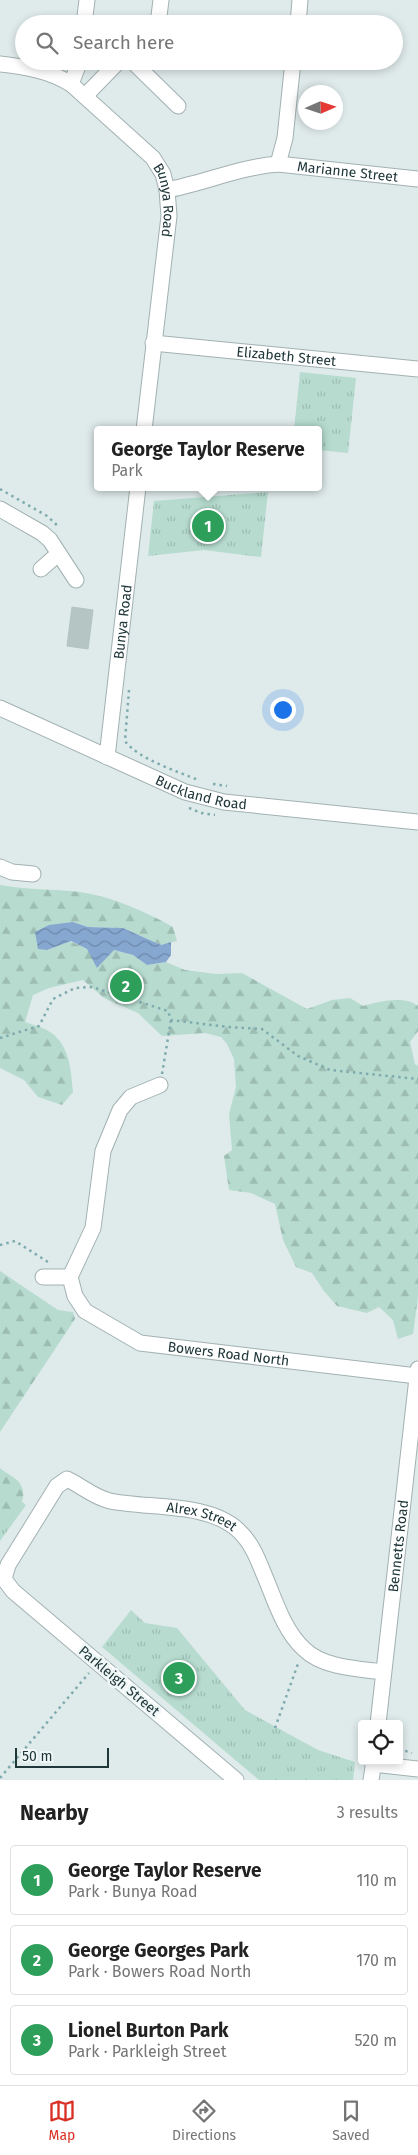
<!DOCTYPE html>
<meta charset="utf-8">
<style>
:root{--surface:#fff;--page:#f6f6f6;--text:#222;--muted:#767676;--line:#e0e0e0;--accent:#d93025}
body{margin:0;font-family:"Fira Sans",sans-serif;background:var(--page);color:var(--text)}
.controls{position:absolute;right:15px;bottom:15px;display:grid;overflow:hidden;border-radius:5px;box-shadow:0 2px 8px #0003}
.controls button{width:45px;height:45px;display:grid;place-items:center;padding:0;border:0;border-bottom:1px solid var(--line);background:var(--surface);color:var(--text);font:25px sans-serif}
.compass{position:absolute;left:298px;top:85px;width:45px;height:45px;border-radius:50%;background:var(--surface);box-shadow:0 2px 8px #0003;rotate:87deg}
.scale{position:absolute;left:15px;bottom:12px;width:94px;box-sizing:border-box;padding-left:5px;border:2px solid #20373a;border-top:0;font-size:14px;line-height:18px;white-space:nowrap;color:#20373a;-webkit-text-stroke:4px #eff7f6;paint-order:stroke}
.you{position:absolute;left:282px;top:709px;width:18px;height:18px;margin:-12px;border:4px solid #fff;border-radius:50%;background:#1a73e8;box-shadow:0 0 0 8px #1a73e833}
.badge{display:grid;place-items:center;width:32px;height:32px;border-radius:50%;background:var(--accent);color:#fff;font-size:16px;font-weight:700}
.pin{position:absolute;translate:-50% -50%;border:2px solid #fff;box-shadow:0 1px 5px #0006}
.popup{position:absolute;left:94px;top:426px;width:228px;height:65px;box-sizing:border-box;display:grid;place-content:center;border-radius:5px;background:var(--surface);filter:drop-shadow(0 1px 4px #0005);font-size:16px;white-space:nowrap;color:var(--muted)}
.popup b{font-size:19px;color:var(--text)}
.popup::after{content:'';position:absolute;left:50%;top:100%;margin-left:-10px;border:10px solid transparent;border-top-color:var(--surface)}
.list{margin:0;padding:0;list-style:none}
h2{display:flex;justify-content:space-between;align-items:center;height:65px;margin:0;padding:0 20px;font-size:21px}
h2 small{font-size:16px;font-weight:400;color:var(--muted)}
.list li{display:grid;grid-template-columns:32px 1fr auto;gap:15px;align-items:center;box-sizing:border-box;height:70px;margin:0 10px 10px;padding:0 10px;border:1px solid var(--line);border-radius:5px}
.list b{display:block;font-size:19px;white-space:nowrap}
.list p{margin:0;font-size:16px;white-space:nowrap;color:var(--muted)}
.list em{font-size:16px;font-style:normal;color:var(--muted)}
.icon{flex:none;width:28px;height:28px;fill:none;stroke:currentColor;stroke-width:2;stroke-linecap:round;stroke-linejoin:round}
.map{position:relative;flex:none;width:418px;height:1780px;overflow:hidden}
.search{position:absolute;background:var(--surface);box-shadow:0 2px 8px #0003;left:15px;right:15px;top:15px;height:55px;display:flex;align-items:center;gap:12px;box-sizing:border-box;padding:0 18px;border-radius:28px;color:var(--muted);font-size:19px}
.sheet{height:305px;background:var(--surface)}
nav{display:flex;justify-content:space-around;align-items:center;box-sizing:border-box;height:70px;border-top:1px solid var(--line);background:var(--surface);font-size:14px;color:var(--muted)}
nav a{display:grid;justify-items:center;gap:2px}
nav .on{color:var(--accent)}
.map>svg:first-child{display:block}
.grass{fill:url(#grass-tufts)}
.forest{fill:url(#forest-firs)}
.water{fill:url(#water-waves)}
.building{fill:#b4c5c4;stroke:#b1c4c3}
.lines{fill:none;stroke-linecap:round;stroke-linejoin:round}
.minor-casing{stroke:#a2b1b2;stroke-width:17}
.path{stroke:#7faaae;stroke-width:2.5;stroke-dasharray:2.5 4;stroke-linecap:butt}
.minor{stroke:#fff;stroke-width:15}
.labels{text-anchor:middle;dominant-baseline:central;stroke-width:5;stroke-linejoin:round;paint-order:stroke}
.street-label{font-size:14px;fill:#20373a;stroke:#eff7f6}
</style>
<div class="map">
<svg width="418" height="1780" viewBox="0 0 418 1780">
<defs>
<pattern id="grass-tufts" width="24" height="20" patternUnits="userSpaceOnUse" patternTransform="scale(1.25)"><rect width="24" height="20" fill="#b7dccf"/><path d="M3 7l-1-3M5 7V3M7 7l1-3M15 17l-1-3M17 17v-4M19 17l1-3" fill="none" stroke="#9dbdb2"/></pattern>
<pattern id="forest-firs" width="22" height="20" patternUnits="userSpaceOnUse" patternTransform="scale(1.25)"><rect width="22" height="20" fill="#b7dccf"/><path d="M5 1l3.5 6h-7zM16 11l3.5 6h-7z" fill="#9dbdb2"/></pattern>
<pattern id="water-waves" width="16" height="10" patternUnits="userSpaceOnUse" patternTransform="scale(1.25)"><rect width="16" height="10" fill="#86a7d0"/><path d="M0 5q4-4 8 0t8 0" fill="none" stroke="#6d89aa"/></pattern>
</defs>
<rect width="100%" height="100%" fill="#dfeaea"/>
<!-- grass -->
<path class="grass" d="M 300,372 L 356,378 L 348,453 L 318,450 L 318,430 L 294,430 Z
M 268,492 L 261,557 L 204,550 L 148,556 L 154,501 Z
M 0,1485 L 26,1505 L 0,1541 Z
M 131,1610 L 145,1623 L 177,1628 L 245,1710 L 318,1750 L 355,1762 L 353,1780 L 259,1780 L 102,1647 Z"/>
<!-- forest -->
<path class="forest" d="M 0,885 C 27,890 53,889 80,892 C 113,897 144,911 173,927 L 177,941 L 161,945 L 123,928 L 88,927 L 73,922 L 47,950 L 70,941 L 87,949 L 114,950 L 133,955 L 147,965 L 166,962 L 185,970 L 216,974 L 242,973 L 307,1009 L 332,1000 L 350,998 L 363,1006 C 378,1002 404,995 418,1006 L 418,1031 L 410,1042 L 415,1064 L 418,1066 L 418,1297 L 413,1334 L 398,1339 L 393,1320 L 379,1307 L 367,1313 L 337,1306 L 324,1291 L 312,1273 L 296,1267 L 283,1240 L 275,1204 L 251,1193 L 229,1190 L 224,1156 L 232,1150 L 229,1114 L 236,1087 L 234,1059 L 227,1044 L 221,1037 L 205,1033 L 162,1036 L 138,1013 L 104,998 L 83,980 L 49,988 L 33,995 L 25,1022 C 33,1025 43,1027 50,1032 C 70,1045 71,1071 73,1092 L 62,1105 L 38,1097 L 24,1080 L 0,1068 Z
M 0,1271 L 58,1310 L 73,1312 L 75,1319 L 0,1432 Z
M 0,1468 C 5,1473 15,1477 19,1482 C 32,1501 12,1517 0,1530 Z"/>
<!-- water -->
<path class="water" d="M 73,922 L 88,927 L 123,928 L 161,945 L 171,942 L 171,955 L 166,962 L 147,965 L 133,955 L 114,950 L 97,968 L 87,949 L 71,941 L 47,950 L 38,949 L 35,932 L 49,925 Z"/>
<!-- building -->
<path class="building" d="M 72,607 L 93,610 L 88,649 L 67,646 Z"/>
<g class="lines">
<!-- minor casing -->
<g class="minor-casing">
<g id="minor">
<path d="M 84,24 L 87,0"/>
<path d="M 158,24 L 161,0"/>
<path d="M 298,24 L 300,0"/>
<path d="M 132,61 L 178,106"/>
<path id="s1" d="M 0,64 C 26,67 48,70 71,84 L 153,158 L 163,174 L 167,190 L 169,216 L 144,430"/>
<path d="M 71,84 L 80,61"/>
<path d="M 85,96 L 119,61"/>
<path id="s2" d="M 278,164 L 418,179"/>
<path d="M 167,190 C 204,183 240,167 278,164 L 285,138 L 293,61"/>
<path id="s3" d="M 153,343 L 418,369"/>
<path d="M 0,509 L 42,533 L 50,540 L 76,580"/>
<path d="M 41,569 L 58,554"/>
<path id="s4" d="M 0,708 L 185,792 L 224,802 L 418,822"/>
<path id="s5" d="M 107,757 L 138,487"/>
<path d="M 0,867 L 12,872 L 33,874"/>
<path id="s6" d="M 160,1085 L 131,1097 L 120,1110 L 103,1151 L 93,1228 L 70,1277 L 75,1296 L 85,1311 L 140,1343 L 417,1376"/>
<path d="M 43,1277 L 70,1277"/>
<path id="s7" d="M 378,1724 L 418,1369"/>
<path d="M 373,1764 L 418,1769"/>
<path id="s8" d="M 236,1780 L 13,1591 L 4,1579 L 8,1565 L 57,1486 L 67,1479 C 82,1486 93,1497 110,1501 C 150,1509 207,1502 238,1530 C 251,1542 257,1557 263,1572 C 274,1597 283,1630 304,1649 C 323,1668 359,1669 383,1672"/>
<path d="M 371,1780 L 374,1761"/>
</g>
</g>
<!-- path -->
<path class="path" d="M 0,489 L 47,516 L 59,527
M 129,690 L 125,741 C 138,759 177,771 198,780
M 213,784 L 227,786
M 189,808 L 201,813 L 215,815
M 0,1038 L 39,1026 L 53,999 L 75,988 L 92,987 L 168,1011 L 171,1020 L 228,1027 L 262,1029 L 298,1056 L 330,1070 L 418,1079
M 162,1074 L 171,1020
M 0,1245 L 15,1241 L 51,1264
M 275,1728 L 299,1661
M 399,1749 L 412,1753
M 0,1778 L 89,1673"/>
<!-- minor -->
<use href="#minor" class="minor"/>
</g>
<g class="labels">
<!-- street labels -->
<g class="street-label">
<text stroke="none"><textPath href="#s2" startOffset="70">Marianne Street</textPath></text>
<text stroke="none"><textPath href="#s1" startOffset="230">Bunya Road</textPath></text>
<text stroke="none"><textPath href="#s3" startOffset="134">Elizabeth Street</textPath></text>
<text stroke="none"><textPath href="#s5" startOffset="136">Bunya Road</textPath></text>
<text stroke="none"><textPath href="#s4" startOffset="219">Buckland Road</textPath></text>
<text stroke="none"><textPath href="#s6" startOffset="415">Bowers Road North</textPath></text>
<text stroke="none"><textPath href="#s8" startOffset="569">Alrex Street</textPath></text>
<text stroke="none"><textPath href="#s7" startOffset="179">Bennetts Road</textPath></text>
<text transform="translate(119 1681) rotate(40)">Parkleigh Street</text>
</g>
</g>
</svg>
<div class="controls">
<button><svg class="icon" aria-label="locate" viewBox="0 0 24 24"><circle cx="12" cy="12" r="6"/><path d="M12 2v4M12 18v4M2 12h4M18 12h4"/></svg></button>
</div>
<svg class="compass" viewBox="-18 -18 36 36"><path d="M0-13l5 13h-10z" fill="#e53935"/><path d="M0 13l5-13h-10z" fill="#767676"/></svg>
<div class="scale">50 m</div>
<div class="you"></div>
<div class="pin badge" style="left:208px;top:526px;background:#2e9e5b">1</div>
<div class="popup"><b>George Taylor Reserve</b>Park</div>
<div class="pin badge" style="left:126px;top:986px;background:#2e9e5b">2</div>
<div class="pin badge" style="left:179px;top:1678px;background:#2e9e5b">3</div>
<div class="search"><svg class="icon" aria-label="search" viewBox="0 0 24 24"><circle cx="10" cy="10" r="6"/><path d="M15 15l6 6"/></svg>Search here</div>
</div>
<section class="sheet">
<h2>Nearby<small>3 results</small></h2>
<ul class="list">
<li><span class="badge" style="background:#2e9e5b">1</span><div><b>George Taylor Reserve</b><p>Park · Bunya Road</p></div><em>110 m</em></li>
<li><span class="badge" style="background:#2e9e5b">2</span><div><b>George Georges Park</b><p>Park · Bowers Road North</p></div><em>170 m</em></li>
<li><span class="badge" style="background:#2e9e5b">3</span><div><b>Lionel Burton Park</b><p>Park · Parkleigh Street</p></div><em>520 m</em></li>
</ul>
</section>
<nav>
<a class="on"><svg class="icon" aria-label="map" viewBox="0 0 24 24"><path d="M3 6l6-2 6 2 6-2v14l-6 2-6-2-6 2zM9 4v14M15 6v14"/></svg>Map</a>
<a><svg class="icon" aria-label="directions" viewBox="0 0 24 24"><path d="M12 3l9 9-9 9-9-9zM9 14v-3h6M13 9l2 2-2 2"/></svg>Directions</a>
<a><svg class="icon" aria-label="saved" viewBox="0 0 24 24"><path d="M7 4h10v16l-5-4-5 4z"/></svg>Saved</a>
</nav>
